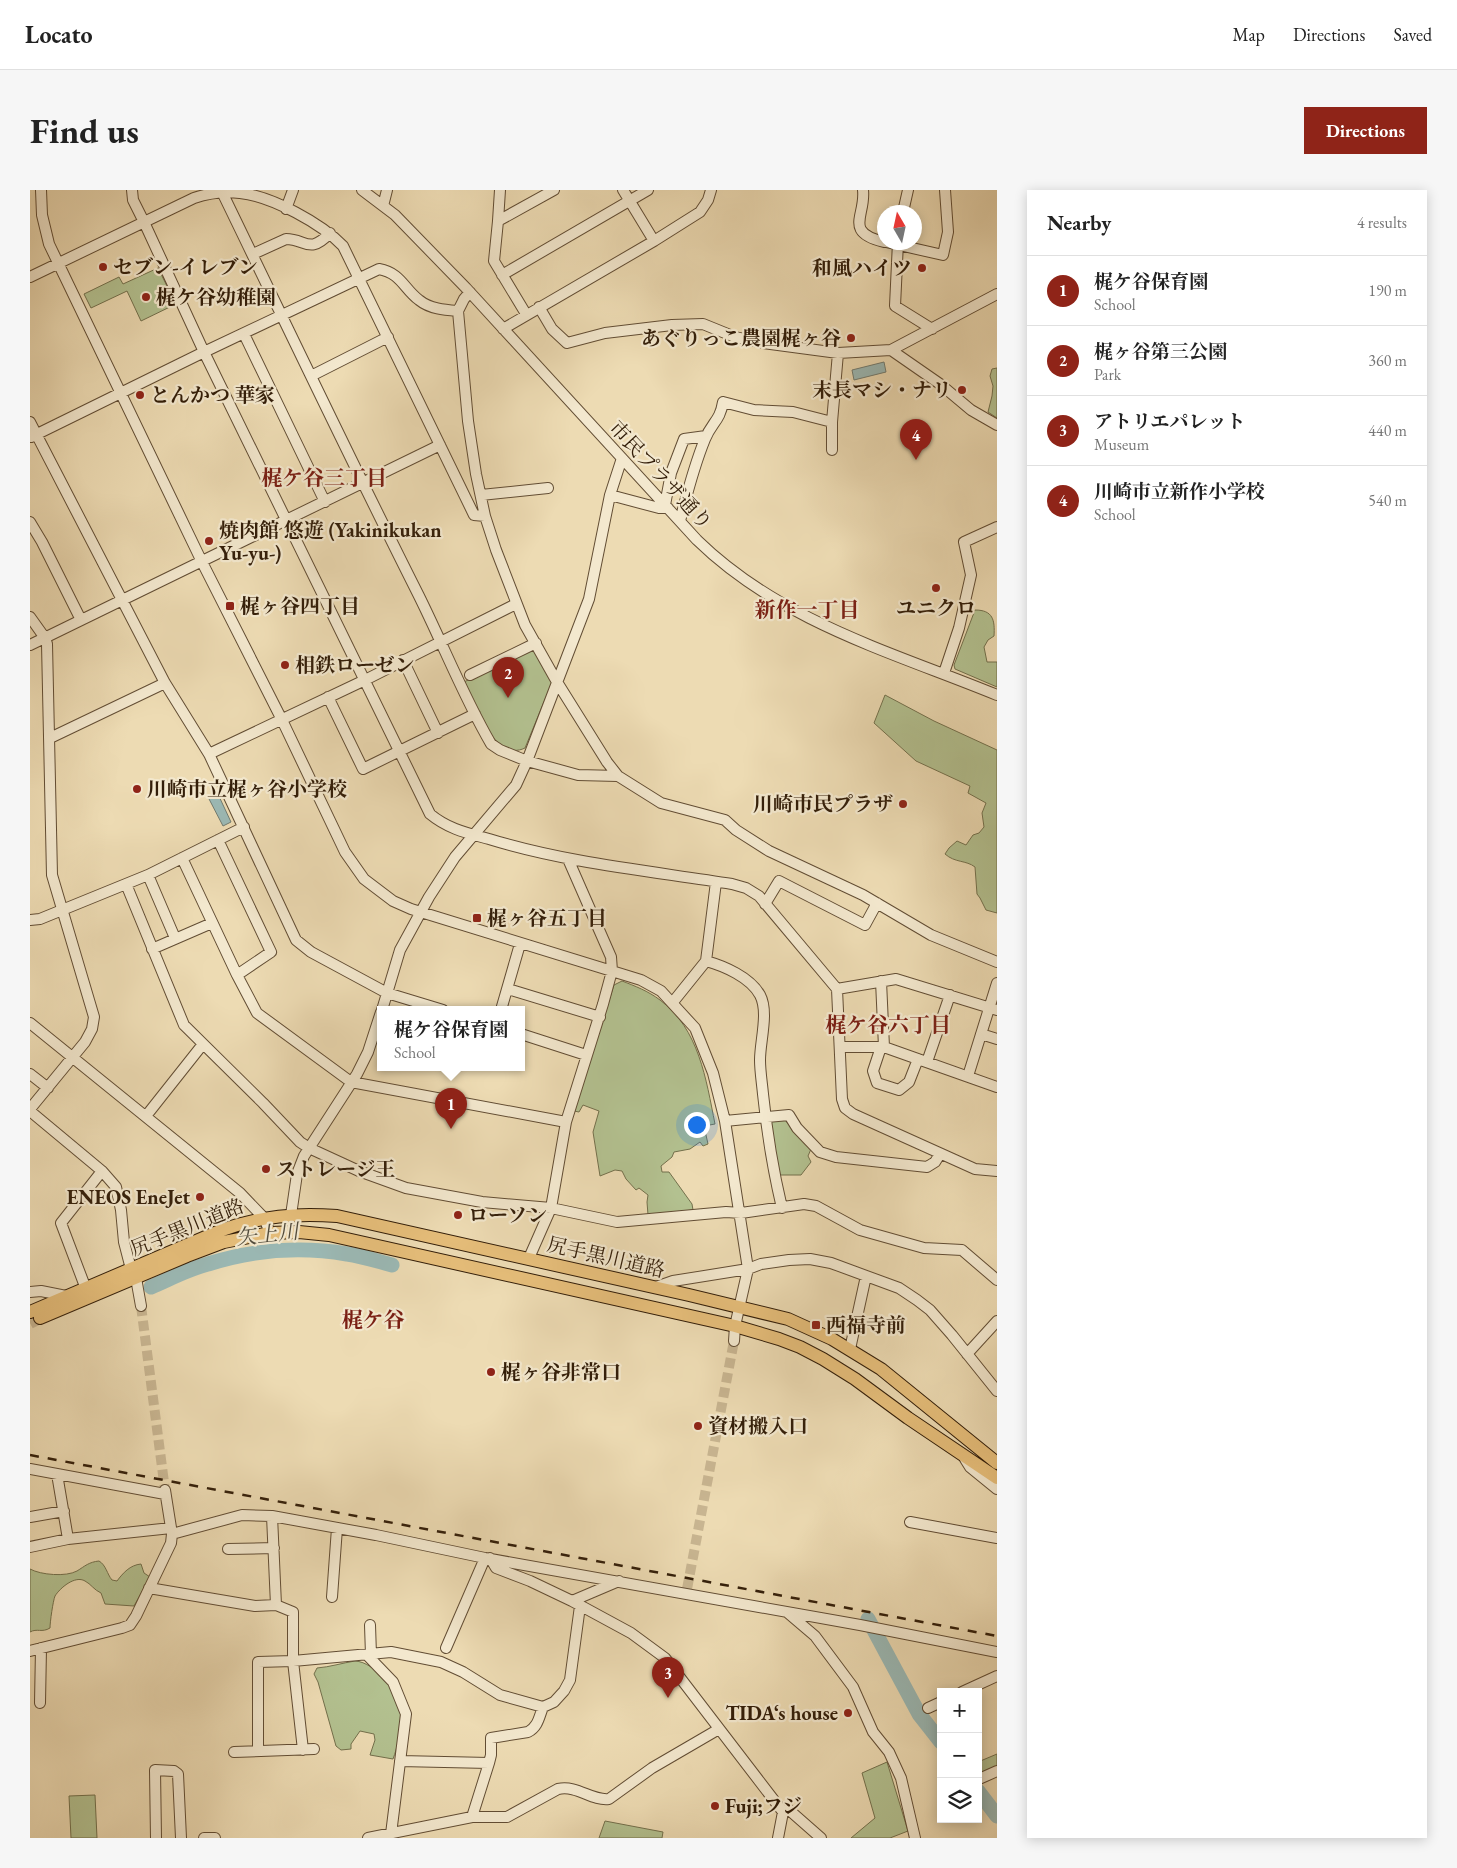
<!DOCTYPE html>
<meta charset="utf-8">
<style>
:root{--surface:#fff;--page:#f6f6f6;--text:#222;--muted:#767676;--line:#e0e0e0;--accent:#8f2418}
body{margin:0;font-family:"EB Garamond","Noto Serif JP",serif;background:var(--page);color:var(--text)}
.controls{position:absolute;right:15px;bottom:15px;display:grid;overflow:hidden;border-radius:0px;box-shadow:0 2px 12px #0003}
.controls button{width:45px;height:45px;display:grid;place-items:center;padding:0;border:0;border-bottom:1px solid var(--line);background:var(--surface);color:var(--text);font:25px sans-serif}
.compass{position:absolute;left:847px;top:15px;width:45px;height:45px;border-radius:50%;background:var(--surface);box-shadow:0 2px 12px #0003;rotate:351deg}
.you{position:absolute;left:666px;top:934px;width:18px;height:18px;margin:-12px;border:4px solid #fff;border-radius:50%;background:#1a73e8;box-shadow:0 0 0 8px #1a73e833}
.badge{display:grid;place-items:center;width:32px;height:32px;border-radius:50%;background:var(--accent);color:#fff;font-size:16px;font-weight:700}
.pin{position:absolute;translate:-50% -41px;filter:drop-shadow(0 1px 2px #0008)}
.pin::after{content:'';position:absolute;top:26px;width:18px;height:15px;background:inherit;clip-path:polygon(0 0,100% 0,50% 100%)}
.popup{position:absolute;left:347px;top:816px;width:148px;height:65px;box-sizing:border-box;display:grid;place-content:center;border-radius:0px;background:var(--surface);filter:drop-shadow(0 1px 4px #0005);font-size:16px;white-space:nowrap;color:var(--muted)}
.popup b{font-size:19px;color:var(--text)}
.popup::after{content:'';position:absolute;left:50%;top:100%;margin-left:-10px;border:10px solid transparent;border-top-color:var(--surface)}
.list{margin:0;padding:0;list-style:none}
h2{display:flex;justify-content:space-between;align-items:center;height:65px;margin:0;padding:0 20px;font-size:21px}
h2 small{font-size:16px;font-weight:400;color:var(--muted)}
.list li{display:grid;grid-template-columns:32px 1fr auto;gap:15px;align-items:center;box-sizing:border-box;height:70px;padding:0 20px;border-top:1px solid var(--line)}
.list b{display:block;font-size:19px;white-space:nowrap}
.list p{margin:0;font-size:16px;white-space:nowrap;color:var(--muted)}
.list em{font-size:16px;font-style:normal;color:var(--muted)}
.icon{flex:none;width:28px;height:28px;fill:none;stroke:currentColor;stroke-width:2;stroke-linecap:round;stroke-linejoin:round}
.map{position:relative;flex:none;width:967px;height:1648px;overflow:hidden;border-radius:0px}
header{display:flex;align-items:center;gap:30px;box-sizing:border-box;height:70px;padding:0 25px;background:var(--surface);border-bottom:1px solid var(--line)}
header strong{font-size:24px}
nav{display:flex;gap:28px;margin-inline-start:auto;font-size:18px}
.intro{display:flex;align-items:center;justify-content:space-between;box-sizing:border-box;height:120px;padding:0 30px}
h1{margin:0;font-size:35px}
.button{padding:12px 22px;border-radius:0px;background:var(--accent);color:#fff;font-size:18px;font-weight:700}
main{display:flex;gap:30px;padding:0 30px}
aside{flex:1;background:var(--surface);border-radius:0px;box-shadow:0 2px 12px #0003}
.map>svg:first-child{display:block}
.green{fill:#b3c190;stroke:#73704c}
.water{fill:#9bb9b5;stroke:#717b70}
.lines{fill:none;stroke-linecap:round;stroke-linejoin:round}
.river{stroke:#9bb9b5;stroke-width:15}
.minor-tunnel{stroke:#c8b591;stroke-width:10;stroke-dasharray:10 5;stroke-linecap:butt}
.major-tunnel{stroke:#c8b591;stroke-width:12;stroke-dasharray:12 6;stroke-linecap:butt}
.minor-casing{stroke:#624d34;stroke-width:12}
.major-casing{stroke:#331e09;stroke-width:14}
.minor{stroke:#f3e8ce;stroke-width:10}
.major{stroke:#e6be7a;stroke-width:12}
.rail{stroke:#331e09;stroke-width:2.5;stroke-dasharray:9 9;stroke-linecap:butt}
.poi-dot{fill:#8f2418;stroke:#f3e8ce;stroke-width:2}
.labels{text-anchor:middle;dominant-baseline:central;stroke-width:4.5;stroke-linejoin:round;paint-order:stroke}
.poi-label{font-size:20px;font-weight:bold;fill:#331e09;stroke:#f3e8ce;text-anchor:start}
.street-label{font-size:20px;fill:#331e09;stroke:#f3e8ce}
.neighbourhood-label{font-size:21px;font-weight:bold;fill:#7a1f14;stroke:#f3e8ce}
.water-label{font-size:21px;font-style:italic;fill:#524c3d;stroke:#f3e8ce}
</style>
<header>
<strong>Locato</strong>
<nav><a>Map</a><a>Directions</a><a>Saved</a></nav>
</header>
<div class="intro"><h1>Find us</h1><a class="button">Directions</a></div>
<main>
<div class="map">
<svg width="967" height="1648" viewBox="0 0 967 1648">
<rect width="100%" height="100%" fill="#eddbb3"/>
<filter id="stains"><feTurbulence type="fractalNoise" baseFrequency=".004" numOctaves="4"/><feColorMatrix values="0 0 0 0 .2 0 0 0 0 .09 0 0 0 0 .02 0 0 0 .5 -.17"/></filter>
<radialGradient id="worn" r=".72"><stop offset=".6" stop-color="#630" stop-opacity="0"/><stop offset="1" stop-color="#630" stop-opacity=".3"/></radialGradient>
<!-- green -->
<path class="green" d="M 128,78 L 146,114 L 111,131 L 97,101 L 61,118 L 54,104 L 89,87 L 93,94 Z
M 967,178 L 967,228 L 958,222 L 962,206 L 963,196 L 960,186 L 962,179 Z
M 945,420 C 963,420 965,430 964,446 L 958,450 L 954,457 L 957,472 L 967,472 L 967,497 L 925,479 L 924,475 Z
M 505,457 L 523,490 L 495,558 C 464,573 444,513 434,492 Z
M 855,505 L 904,531 L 967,560 L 967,723 L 956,720 L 950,708 L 947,704 L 945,677 C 936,670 925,673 915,664 L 919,658 L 927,651 L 936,655 L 943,645 L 949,643 L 954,637 L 952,623 L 956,613 L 938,603 L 940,596 L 886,571 L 844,533 Z
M 592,791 C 605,796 618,801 630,810 C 669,839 676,889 685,934 L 674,936 L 678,954 L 673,956 L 670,952 L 660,959 L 644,962 L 642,967 L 631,976 L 632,982 L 639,982 L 662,1014 L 663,1020 L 618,1025 L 617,1012 L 618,1005 L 609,998 L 606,1000 L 596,989 L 592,981 L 585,980 L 570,986 L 563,942 L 569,921 L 553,915 L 549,922 L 544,921 L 584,795 Z
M 754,929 L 781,959 L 778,966 L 781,972 L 771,985 L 747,985 L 740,935 L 743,931 Z
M 69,1371 C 76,1375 77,1384 82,1390 L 87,1391 C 93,1383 100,1375 111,1374 L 114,1383 L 120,1387 L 104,1416 L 75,1414 L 71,1403 C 64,1400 61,1394 55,1391 C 45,1385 30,1398 25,1406 C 23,1411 20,1432 20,1438 C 12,1443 7,1438 0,1442 L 0,1379 C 11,1385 36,1387 47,1381 C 55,1376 59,1372 69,1371 Z
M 325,1471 C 346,1472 369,1504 371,1523 C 373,1534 367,1559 363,1569 L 340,1565 L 345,1550 L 344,1544 L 330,1541 L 321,1554 L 321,1559 L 311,1560 L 306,1556 L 288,1492 L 284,1484 L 287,1478 C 300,1477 312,1473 325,1471 Z
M 967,1564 L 967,1578 L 950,1586 L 948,1583 L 948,1572 Z
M 857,1572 L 878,1641 L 860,1648 L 821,1648 L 845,1628 L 832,1583 Z
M 65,1605 L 67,1648 L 41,1648 L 39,1606 Z
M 575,1631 L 633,1642 L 632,1648 L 569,1648 Z"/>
<!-- water -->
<path class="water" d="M 854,172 L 856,182 L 824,190 L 822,180 Z
M 187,602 L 201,632 L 193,636 L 178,607 Z"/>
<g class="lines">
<!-- river -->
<path class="river" d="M 121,1097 C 140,1089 158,1079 178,1074 C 222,1060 271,1056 317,1064 C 332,1066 347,1071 362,1075
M 838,1429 L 889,1524 L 911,1552
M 948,1601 L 967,1626"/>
<!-- minor-tunnel -->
<path class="minor-tunnel" d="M 111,1116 L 135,1300
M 657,1399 L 704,1151"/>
<!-- major-tunnel -->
<path class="major-tunnel" d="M 0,1133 L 10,1128"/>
<!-- minor casing -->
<g class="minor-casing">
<path id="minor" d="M 11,0 L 12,25 L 19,54 L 172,372 L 252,530 L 315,662 L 334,689 L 363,711 L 381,719 L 611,790 L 631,801 L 665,838 L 683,883 L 695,931 L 718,1079 L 705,1136 L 704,1151
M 102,0 L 103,10 L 114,32 L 174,162 L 400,624 C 418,639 437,643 459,649 C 537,673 621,681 702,694 L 716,698 L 729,706 L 807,799 L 812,909 L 815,918 L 823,924 L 945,979 L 967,981
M 332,0 L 365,25 L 436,98 L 667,350 C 751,432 862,462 967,505
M 470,0 L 468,31 L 464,71 L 496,124
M 593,0 L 624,51
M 833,0 C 836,26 813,42 854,52
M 192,2 C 257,136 321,271 388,404 C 413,454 433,506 461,554 L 470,560 L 497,571 L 548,585 L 588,586
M 353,16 L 357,0
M 256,19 L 263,0
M 873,22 L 878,0
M 468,31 L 524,0
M 856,52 L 913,65 L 918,42 L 915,0
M 868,52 L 865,116 L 902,139
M 223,64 L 256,49 C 276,49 279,65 300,43
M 472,85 L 618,0
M 0,87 L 164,8 C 179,3 195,1 210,3 C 242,6 292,34 313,56 L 444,325 L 455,326
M 440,102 L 434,109 L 428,121 L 438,231 L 446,284 L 455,326 L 466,360 L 495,435 L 527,492 L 577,572 L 588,586 L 631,613 L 695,630 L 706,640 L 739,661 L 833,705 L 901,745 L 967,772
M 509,117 L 522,139 L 537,153 L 575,143 L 642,135 L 673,134 L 705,147 L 733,153 L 808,163 L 861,160 L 967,104
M 473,139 L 624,51 L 670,22 L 678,10 L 681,0
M 214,144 L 295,312
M 861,160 L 910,194 L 941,220 L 967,235
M 281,186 L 358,147
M 0,232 L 135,493 L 179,564 L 266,750 L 281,762 L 357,803 L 413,820
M 1,247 L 174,162 L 349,79 C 371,83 374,99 389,110 C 400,119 415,120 428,121
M 802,260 L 802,232 L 808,163
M 451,305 L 518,298
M 580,305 L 629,318 L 638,318
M 635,315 L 641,283 L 654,249 L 676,246
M 650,331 C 657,303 664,276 675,249 C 682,232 690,231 693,212 L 724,220 L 763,222 L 802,232
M 0,332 L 12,352 L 51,430
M 0,427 L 15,448 L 17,454 L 22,685 L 64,827 L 62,839 L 55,852 L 0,919
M 0,455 L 410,255
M 373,470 L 408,543
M 914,483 L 929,438 L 941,385 L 934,352 L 967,337
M 440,485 L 506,453
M 298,507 L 333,579 L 445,524
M 20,548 L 135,493
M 179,564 L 335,490 L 486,414
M 188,650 L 241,762 L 207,785
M 152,668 L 207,785 L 227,823 L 321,892 L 536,932
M 118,685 L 145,748
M 96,694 L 154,835 L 233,913 L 270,952 L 279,958 L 329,981 L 376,998 L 452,1012 L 521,1018 L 587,1032 L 696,1022 L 711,1023 L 774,1014 L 786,1016 L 830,1040 L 894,1058 L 932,1060 L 967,1090
M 735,714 L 749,691 L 835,735 L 847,713
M 0,730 L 10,729 L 118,685 L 214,637
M 122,759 L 182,733
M 676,771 C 694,776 720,787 730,805 C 739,822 730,851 730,870 C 730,881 732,893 733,904 C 737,943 743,980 752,1018
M 851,791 L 854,857
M 478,799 L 570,827
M 807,799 L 866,789 L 967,820
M 643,812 L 676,771 L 686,692
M 352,820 L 370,760 L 399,707 L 425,667 L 486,595 L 497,571 L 559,409 L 580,305 L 592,268
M 471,820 L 490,754
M 0,833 L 210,1003 L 234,1028 L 240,1043
M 491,844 L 556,865
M 951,844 L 967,849
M 810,857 L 854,857 L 967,897
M 851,857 L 843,881 L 847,893 L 869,900 L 879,892 L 888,869
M 897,872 L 920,805
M 0,884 L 18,898
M 938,886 L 967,793
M 0,921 L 72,981 L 86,997 L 91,1020 L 94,1052 L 101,1079 L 106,1088 L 111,1116
M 116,926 L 173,854
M 695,931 L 759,925 L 767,938 L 790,962 L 806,967 L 897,977 L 905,972 L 910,964
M 261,1025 L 267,984 L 274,966 L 327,884 L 338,862 L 351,822
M 499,1068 L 521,1018 L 536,932 L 573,814 L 582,781 L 581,767 L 538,669
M 626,1097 L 643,1091 L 718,1079 L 731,1074 L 759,1070 L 780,1069 L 801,1073 L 869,1098 L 887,1110 L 900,1120 L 922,1145 L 967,1201
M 56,1099 L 31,1033 L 72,981
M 0,1102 L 11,1101 L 36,1106
M 820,1159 L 836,1086
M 937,1164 L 967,1131
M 935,1269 L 940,1277 L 967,1299
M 0,1279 L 135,1304
M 27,1284 L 38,1349
M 135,1300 L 142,1344 L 212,1325 L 242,1326 L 346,1345 L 455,1368 L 830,1435 L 967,1462
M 242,1326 L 246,1415
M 0,1327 L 34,1321
M 880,1332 L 967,1348
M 0,1357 L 38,1349 L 141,1338
M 198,1359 L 244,1358
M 460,1368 L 466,1378 L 500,1391 L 542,1411 L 601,1443 L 635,1468 L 753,1622 L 748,1648
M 119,1398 L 225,1416 L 246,1415 L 263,1422 L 263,1471 L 361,1462 L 411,1472 L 433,1482 L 470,1505 L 513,1517 L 524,1512 L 534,1501 L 540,1490 L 550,1416
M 302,1407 L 307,1338
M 542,1411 L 589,1391
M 758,1423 L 785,1446 L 823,1497 L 843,1542 L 859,1562 L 871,1588 L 885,1648
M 340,1435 L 341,1465
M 416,1458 L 455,1368
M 0,1461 L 92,1438 L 100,1435 L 106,1426 L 141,1353 L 142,1344
M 337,1465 L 363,1492 L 376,1524 L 361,1644
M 932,1502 L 967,1486
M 10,1513 L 11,1458
M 898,1518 L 911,1512
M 228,1561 L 228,1472 L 263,1471 L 273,1560
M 204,1562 L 284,1559
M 370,1571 L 459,1573 L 442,1627
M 459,1573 L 461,1565 L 461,1548 L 498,1542 C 508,1537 509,1527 513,1517
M 949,1589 L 967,1581
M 758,1619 L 791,1648
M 126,1648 L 125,1580 L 144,1581 L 148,1584 L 151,1648
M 174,1648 L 185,1648
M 338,1648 L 442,1627 L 477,1627 L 528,1599 C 548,1595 561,1611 579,1609 L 622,1578 L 689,1539"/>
</g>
<!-- major casing -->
<g class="major-casing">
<path id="major" d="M 0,1122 L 192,1040 C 232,1026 265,1023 307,1026 L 659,1105 L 758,1129 L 802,1149 L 851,1179 L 967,1273
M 10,1128 L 157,1066 L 194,1052 L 240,1043 L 269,1042 L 299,1045 L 705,1136 L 749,1149 L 770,1157 L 793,1169 L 825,1189 L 878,1228 L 967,1288"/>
</g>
<!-- minor -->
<use href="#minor" class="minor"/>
<!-- major -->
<use href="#major" class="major"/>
<!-- rail -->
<path class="rail" d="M 0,1265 L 967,1446"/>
</g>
<!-- markers -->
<g class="poi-dot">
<circle cx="73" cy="77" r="5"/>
<circle cx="892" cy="78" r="5"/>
<circle cx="116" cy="107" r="5"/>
<circle cx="821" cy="148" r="5"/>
<circle cx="932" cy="200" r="5"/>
<circle cx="110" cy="205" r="5"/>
<circle cx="179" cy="351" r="5"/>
<circle cx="906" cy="398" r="5"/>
<rect x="195" y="411" width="10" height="10" rx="2.5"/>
<circle cx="255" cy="475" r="5"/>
<circle cx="107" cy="599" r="5"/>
<circle cx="873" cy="614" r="5"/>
<rect x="442" y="723" width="10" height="10" rx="2.5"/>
<circle cx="236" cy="979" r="5"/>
<circle cx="170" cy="1007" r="5"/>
<circle cx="428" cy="1025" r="5"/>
<rect x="781" y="1130" width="10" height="10" rx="2.5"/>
<circle cx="461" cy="1182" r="5"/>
<circle cx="668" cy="1236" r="5"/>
<circle cx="818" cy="1523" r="5"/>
<circle cx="685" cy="1616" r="5"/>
</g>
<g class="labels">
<!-- poi labels -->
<g class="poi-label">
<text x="83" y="77">セブン-イレブン</text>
<text x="882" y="78" text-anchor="end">和風ハイツ</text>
<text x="126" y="107">梶ケ谷幼稚園</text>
<text x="811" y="148" text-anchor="end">あぐりっこ農園梶ヶ谷</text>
<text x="922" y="200" text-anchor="end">末長マシ・ナリ</text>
<text x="120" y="205">とんかつ 華家</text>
<text x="189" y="340">焼肉館 悠遊 (Yakinikukan<tspan x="189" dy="23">Yu-yu-)</tspan></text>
<text x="210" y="416">梶ヶ谷四丁目</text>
<text x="906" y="418" text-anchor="middle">ユニクロ</text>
<text x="265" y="475">相鉄ローゼン</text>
<text x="117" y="599">川崎市立梶ヶ谷小学校</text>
<text x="863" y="614" text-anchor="end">川崎市民プラザ</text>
<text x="457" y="728">梶ヶ谷五丁目</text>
<text x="246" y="979">ストレージ王</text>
<text x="160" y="1007" text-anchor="end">ENEOS EneJet</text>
<text x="438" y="1025">ローソン</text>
<text x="796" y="1135">西福寺前</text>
<text x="471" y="1182">梶ヶ谷非常口</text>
<text x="678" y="1236">資材搬入口</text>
<text x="808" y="1523" text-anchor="end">TIDA‘s house</text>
<text x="695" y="1616">Fuji;フジ</text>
</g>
<!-- street labels -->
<g class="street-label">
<text transform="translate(631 285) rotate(47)">市民プラザ通り</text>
<text transform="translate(157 1037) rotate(-22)">尻手黒川道路</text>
<text transform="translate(576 1067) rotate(13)">尻手黒川道路</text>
</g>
<!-- neighbourhood labels -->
<g class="neighbourhood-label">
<text x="294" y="287">梶ケ谷三丁目</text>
<text x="777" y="419">新作一丁目</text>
<text x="858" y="834">梶ケ谷六丁目</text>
<text x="343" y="1129">梶ケ谷</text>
</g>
<!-- water labels -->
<g class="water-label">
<text transform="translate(237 1044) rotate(-6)">矢上川</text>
</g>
</g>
<rect width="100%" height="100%" filter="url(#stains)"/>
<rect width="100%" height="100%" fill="url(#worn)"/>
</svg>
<div class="controls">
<button>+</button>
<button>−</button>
<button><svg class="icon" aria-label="layers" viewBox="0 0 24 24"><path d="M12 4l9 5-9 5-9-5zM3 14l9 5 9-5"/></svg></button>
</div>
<svg class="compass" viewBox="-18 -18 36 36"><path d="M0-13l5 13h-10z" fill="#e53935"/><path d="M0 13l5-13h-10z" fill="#767676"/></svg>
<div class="you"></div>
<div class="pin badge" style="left:421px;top:939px">1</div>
<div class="popup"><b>梶ケ谷保育園</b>School</div>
<div class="pin badge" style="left:478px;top:508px">2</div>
<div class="pin badge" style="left:638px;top:1508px">3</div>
<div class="pin badge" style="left:886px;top:270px">4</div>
</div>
<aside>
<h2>Nearby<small>4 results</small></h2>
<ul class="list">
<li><span class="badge">1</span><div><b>梶ケ谷保育園</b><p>School</p></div><em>190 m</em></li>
<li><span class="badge">2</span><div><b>梶ヶ谷第三公園</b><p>Park</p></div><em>360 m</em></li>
<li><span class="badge">3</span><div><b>アトリエパレット</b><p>Museum</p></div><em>440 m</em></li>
<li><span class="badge">4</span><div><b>川崎市立新作小学校</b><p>School</p></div><em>540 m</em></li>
</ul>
</aside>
</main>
